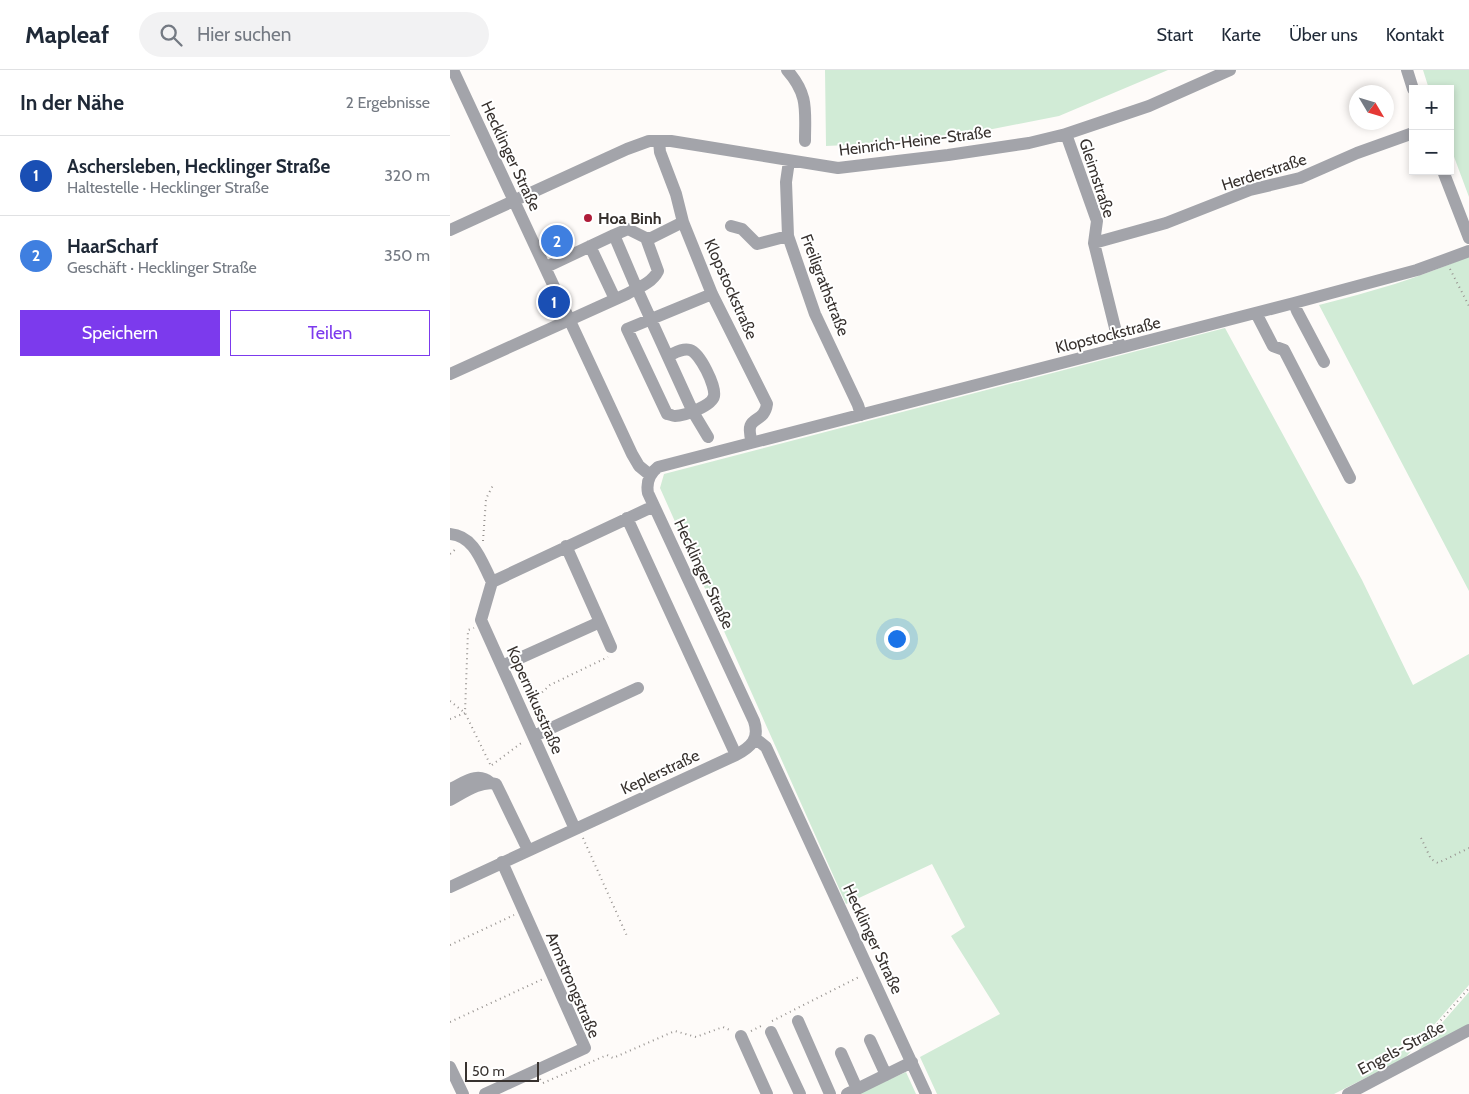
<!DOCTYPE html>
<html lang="de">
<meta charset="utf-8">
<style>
:root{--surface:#fff;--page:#f2f2f3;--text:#1f2937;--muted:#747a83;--line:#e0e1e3;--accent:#7c3aed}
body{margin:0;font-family:Cabin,sans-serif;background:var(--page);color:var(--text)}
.controls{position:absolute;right:15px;top:15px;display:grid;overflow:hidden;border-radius:0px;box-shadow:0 2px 8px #0003}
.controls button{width:45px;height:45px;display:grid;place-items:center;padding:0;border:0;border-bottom:1px solid var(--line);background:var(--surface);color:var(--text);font:25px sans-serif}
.compass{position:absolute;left:899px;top:15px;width:45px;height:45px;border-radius:50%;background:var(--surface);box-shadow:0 2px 8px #0003;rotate:128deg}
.scale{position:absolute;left:15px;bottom:12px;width:74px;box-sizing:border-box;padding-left:5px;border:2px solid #37312e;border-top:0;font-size:14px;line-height:18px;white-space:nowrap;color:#37312e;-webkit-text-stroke:4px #fff;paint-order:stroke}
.you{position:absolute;left:446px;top:568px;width:18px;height:18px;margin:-12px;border:4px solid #fff;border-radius:50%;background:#1a73e8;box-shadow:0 0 0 8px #1a73e833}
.badge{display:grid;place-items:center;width:32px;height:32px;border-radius:50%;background:var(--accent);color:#fff;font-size:16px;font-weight:700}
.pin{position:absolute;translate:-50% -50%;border:2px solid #fff;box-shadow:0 1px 5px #0006}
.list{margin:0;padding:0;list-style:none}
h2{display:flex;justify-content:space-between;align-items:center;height:65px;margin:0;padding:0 20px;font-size:21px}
h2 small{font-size:16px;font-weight:400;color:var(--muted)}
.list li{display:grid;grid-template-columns:32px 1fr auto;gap:15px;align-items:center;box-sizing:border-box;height:80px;padding:0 20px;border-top:1px solid var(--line)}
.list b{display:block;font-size:19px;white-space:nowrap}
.list p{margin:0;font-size:16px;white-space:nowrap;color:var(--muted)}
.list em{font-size:16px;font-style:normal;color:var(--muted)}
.actions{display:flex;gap:10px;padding:15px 20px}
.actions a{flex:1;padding:11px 0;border:1px solid var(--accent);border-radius:0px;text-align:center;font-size:18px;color:var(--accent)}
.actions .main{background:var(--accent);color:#fff}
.icon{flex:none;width:28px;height:28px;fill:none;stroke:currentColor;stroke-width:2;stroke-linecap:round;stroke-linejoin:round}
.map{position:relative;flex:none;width:1019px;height:1024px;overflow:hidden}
header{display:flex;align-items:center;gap:30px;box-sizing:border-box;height:70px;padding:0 25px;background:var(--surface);border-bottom:1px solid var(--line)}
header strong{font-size:24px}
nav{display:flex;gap:28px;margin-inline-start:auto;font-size:18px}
.search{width:350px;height:45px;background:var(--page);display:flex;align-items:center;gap:12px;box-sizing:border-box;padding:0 18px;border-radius:28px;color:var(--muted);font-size:19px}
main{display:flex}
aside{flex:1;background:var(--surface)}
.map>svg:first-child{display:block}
.green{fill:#d1ebd6}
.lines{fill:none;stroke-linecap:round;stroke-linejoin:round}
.path{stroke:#96928f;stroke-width:2;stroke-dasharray:1 4;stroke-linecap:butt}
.minor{stroke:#a3a4aa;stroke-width:12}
.poi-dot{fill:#af1c39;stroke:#fff;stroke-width:2}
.labels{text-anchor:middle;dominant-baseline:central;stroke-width:4;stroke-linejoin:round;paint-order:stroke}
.street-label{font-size:16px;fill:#37312e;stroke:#fff}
.poi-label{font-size:16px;font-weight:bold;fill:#37312e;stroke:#fff;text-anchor:start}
</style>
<header>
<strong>Mapleaf</strong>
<div class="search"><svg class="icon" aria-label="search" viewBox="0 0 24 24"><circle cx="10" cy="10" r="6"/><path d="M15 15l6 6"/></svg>Hier suchen</div>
<nav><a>Start</a><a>Karte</a><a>Über uns</a><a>Kontakt</a></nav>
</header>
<main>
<aside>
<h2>In der Nähe<small>2 Ergebnisse</small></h2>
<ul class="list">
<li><span class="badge" style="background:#1a4fb4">1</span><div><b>Aschersleben, Hecklinger Straße</b><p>Haltestelle · Hecklinger Straße</p></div><em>320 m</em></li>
<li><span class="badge" style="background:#3f7fe0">2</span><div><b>HaarScharf</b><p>Geschäft · Hecklinger Straße</p></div><em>350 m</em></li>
</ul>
<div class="actions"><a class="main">Speichern</a><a>Teilen</a></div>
</aside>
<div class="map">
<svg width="1019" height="1024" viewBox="0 0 1019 1024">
<rect width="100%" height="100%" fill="#fefbf9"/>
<!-- green -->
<path class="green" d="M 375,0 L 718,0 L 609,46 L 482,71 L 376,76 Z
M 973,0 L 1019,0 L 1019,127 L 1000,76 L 1000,19 L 979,19 Z
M 1019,186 L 1019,521 L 869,235 C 920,222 970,208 1019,186 Z
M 775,258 L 912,510 L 963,615 L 1019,584 L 1019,915 L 955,988 L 884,1024 L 487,1024 L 470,987 L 550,944 L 501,866 L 515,857 L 482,794 L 396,834 L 210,418 L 214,404 Z
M 1019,922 L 1019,960 L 957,993 Z
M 456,1002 L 466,1024 L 407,1024 Z"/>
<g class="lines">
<!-- path -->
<path class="path" d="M 1000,199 L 1019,236
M 33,471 L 36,429 L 43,415
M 0,484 L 7,478
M 0,631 L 15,643 L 41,696
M 80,631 L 87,627 L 100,615 L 158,587
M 0,649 L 15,643 L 18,560 L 24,558
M 42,695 L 74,671
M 133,768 L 177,866
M 971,768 L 981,789 L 988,793 L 1019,778
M 0,875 L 64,845
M 322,951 L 409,907
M 0,952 L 93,909
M 301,961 L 311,956
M 971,973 L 1019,918
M 90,1009 L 93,1013 L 157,985 L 163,988 L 225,961 L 246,967 L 273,957 L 282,961"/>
<!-- minor -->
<path class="minor" d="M 3,0 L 182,384 L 189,396 L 200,405
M 337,0 C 359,25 355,40 355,71
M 957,0 L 963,19
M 616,64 L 647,151 L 644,173 L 670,278
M 209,71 L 210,82 L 226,124 L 233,152 L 262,224 L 317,334 C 314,356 293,343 302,372
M 339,91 L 336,112 L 338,166 L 365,244 L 408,335 L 411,345
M 993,101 L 1019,168
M 281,156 L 292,159 L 307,174 L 338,166
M 0,160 L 177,79 L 199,71 L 221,71 L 388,98 L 498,85 L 579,73 L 616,64 L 699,36 L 780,0
M 196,168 L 201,168 L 233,152
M 644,173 L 716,153 L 800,120 L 850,108 L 907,83 L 963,63
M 140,176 L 165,229
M 96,197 L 164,165
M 844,233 L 847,241 L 874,292
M 806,243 L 823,276 L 834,280 L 900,408
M 218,286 C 225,283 232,278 240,280 C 250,283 266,316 264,326 C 262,336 234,346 225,346 C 222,346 220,344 217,344 L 177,259 L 262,224
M 0,304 L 177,224 C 188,218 202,213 208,201 L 196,168 L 178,159 L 164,165 L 187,219 L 243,342 L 258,367
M 177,448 L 286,685
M 0,464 C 25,466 32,493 42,512
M 150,552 L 161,577
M 52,596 L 150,552 L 116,476
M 84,666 L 188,618
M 306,669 L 316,677 L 476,1024
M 0,719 C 14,713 27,701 41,713
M 0,730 C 13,723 31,710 46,714 L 78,780
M 125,759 L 31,550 L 42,512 L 204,436
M 0,817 L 286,685 C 301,677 310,669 304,651 L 198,423 C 196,412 199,404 208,397 L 844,233 L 967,200 L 1019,181
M 348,951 L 380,1024
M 321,962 L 350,1024
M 291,966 L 317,1024
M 420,970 L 436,1005
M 391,983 L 407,1019
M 0,997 L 13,1024
M 35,1024 L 135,978 L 52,792
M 397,1024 L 462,992
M 898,1024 L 1019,960"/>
</g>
<!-- markers -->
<circle class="poi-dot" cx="138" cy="148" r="5"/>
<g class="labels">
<!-- street labels -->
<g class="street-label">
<text transform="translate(465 71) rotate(-7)">Heinrich-Heine-Straße</text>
<text transform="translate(61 86) rotate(65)">Hecklinger Straße</text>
<text transform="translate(814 102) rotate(-18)">Herderstraße</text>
<text transform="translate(647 108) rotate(72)">Gleimstraße</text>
<text transform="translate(375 215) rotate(69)">Freiligrathstraße</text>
<text transform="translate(281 219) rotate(66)">Klopstockstraße</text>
<text transform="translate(658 265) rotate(-14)">Klopstockstraße</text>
<text transform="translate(254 504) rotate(65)">Hecklinger Straße</text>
<text transform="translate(85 630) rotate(66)">Kopernikusstraße</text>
<text transform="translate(210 702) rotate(-25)">Keplerstraße</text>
<text transform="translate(423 869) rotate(65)">Hecklinger Straße</text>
<text transform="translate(123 915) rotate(67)">Armstrongstraße</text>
<text transform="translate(951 978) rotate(-28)">Engels-Straße</text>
</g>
<!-- poi labels -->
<g class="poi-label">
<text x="148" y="148">Hoa Binh</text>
</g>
</g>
</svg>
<div class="controls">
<button>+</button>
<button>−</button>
</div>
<svg class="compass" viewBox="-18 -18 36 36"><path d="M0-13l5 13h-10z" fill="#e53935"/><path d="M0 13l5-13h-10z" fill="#747a83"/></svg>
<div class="scale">50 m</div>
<div class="you"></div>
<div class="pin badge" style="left:104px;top:232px;background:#1a4fb4">1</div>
<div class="pin badge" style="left:107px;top:171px;background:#3f7fe0">2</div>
</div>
</main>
